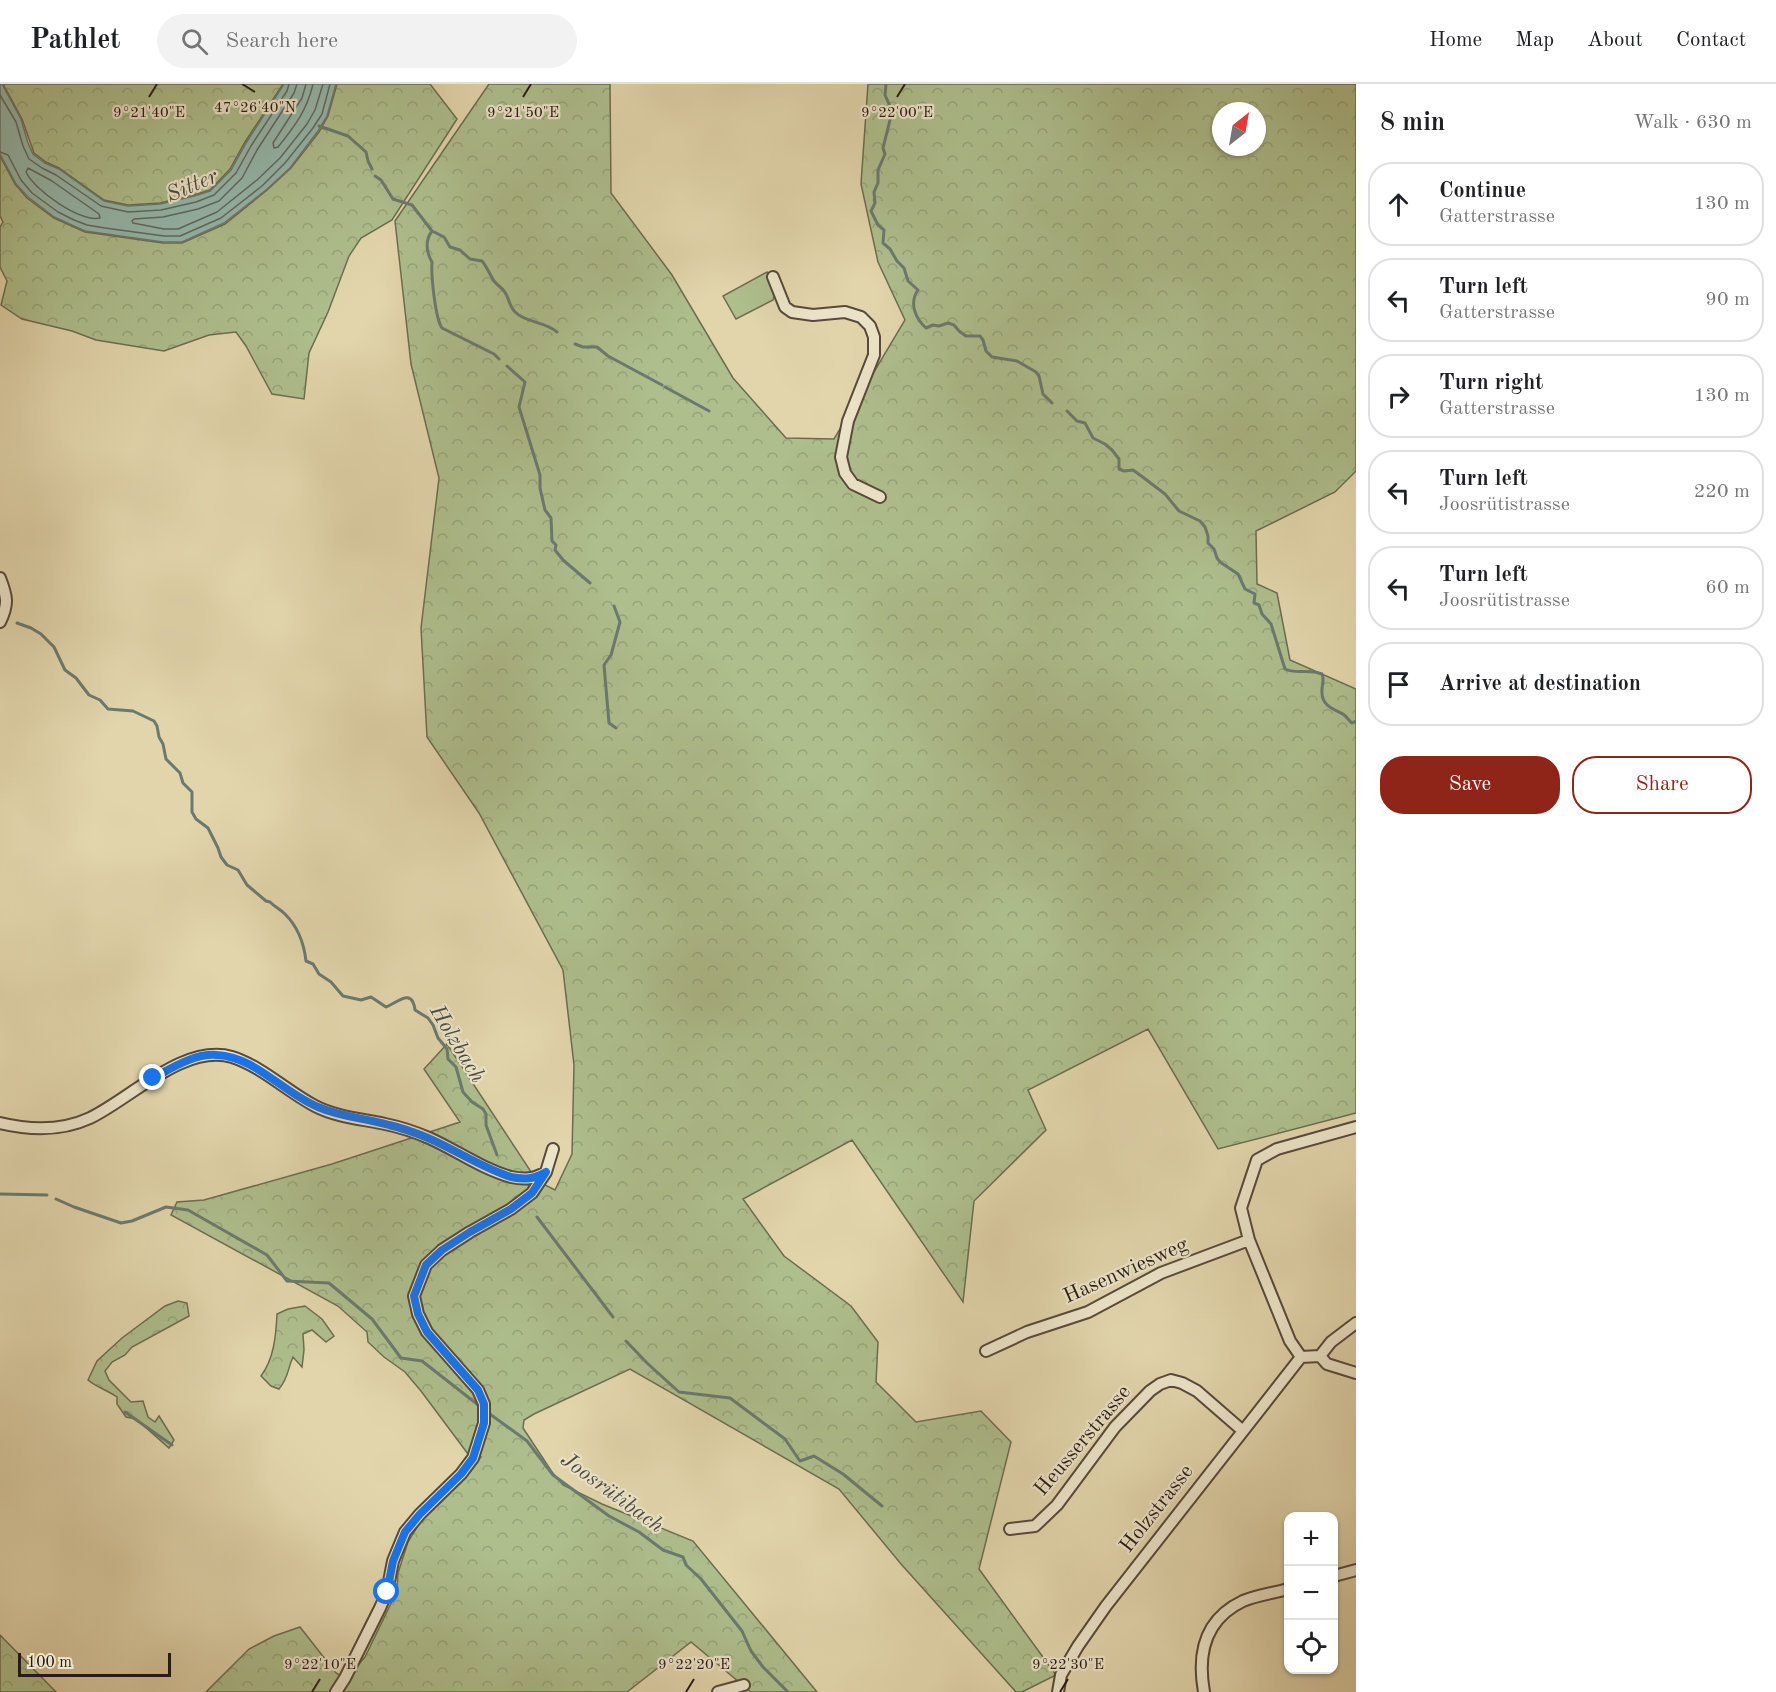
<!DOCTYPE html>
<meta charset="utf-8">
<style>
:root{--surface:#fff;--page:#f2f2f2;--text:#202124;--muted:#757577;--line:#e0e0e0;--accent:#8f2418}
body{margin:0;font-family:"Old Standard TT",serif;background:var(--page);color:var(--text)}
.controls{position:absolute;right:18px;bottom:18px;display:grid;overflow:hidden;border-radius:12px;box-shadow:0 2px 4px #0004}
.controls button{width:54px;height:54px;display:grid;place-items:center;padding:0;border:0;border-bottom:2px solid var(--line);background:var(--surface);color:var(--text);font:30px sans-serif}
.compass{position:absolute;left:1212px;top:18px;width:54px;height:54px;border-radius:50%;background:var(--surface);box-shadow:0 2px 4px #0004;rotate:31deg}
.scale{position:absolute;left:18px;bottom:15px;width:153px;box-sizing:border-box;padding-left:6px;border:3px solid #291c14;border-top:0;font-size:16px;line-height:21px;white-space:nowrap;color:#291c14;-webkit-text-stroke:4px #ece4c9;paint-order:stroke}
.stop{position:absolute;width:18px;height:18px;margin:-14px;border:4px solid #1a73e8;border-radius:50%;background:#fff}
.stop.end{background:#1a73e8;border-color:#fff;box-shadow:0 2px 6px #0008}
.list{margin:0;padding:0;list-style:none}
h2{display:flex;justify-content:space-between;align-items:center;height:78px;margin:0;padding:0 24px;font-size:26px}
h2 small{font-size:20px;font-weight:400;color:var(--muted)}
.list li{display:grid;grid-template-columns:39px 1fr auto;gap:18px;align-items:center;box-sizing:border-box;height:84px;margin:0 12px 12px;padding:0 12px;border:2px solid var(--line);border-radius:24px}
.list b{display:block;font-size:22px;white-space:nowrap}
.list p{margin:0;font-size:20px;white-space:nowrap;color:var(--muted)}
.list em{font-size:20px;font-style:normal;color:var(--muted)}
.actions{display:flex;gap:12px;padding:18px 24px}
.actions a{flex:1;padding:14px 0;border:2px solid var(--accent);border-radius:24px;text-align:center;font-size:21px;color:var(--accent)}
.actions .main{background:var(--accent);color:#fff}
.icon{flex:none;width:33px;height:33px;fill:none;stroke:currentColor;stroke-width:2;stroke-linecap:round;stroke-linejoin:round}
.map{position:relative;flex:none;width:1356px;height:1608px;overflow:hidden}
header{display:flex;align-items:center;gap:36px;box-sizing:border-box;height:84px;padding:0 30px;background:var(--surface);border-bottom:2px solid var(--line)}
header strong{font-size:28px}
nav{display:flex;gap:33px;margin-inline-start:auto;font-size:21px}
.search{width:420px;height:54px;background:var(--page);display:flex;align-items:center;gap:15px;box-sizing:border-box;padding:0 21px;border-radius:33px;color:var(--muted);font-size:22px}
main{display:flex}
aside{flex:1;background:var(--surface)}
.map>svg:first-child{display:block}
.green{fill:#aebe8d;stroke:#6c6d50;stroke-width:1.5}
.forest{fill:url(#forest-crowns);stroke:#6c6d50;stroke-width:1.5;fill-rule:evenodd}
.water{fill:#95b8ad;stroke:#6a7a70;stroke-width:1.5}
.lines{fill:none;stroke-linecap:round;stroke-linejoin:round}
.shore{stroke:#5f6a60;stroke-width:1.5}
.stream{stroke:#6a7a70;stroke-width:3}
.minor-casing{stroke:#574a3a;stroke-width:14}
.minor{stroke:#ece4c9;stroke-width:10}
.route{stroke:#1a73e8;stroke-width:8}
.ticks{fill:none;stroke:#291c14;stroke-width:2}
.labels{text-anchor:middle;dominant-baseline:central;stroke-width:4.5;stroke-linejoin:round;paint-order:stroke}
.street-label{font-size:21px;fill:#291c14;stroke:#ece4c9}
.water-label{font-size:22px;font-style:italic;fill:#494b42;stroke:#ece4c9}
.ticks-label{font-size:15px;text-anchor:middle;fill:#291c14;stroke:#ece4c9;stroke-width:4.5;stroke-linejoin:round;paint-order:stroke}
</style>
<header>
<strong>Pathlet</strong>
<div class="search"><svg class="icon" aria-label="search" viewBox="0 0 24 24"><circle cx="10" cy="10" r="6"/><path d="M15 15l6 6"/></svg>Search here</div>
<nav><a>Home</a><a>Map</a><a>About</a><a>Contact</a></nav>
</header>
<main>
<div class="map">
<svg width="1356" height="1608" viewBox="0 0 1356 1608">
<defs>
<pattern id="forest-crowns" width="20" height="18" patternUnits="userSpaceOnUse" patternTransform="scale(1.5)"><rect width="20" height="18" fill="#aebe8d"/><path d="M2 6a3 3 0 1 1 6 0M12 15a3 3 0 1 1 6 0" fill="none" stroke="#96a379"/></pattern>
</defs>
<rect width="100%" height="100%" fill="#e2d5ac"/>
<filter id="stains"><feTurbulence type="fractalNoise" baseFrequency=".00333" numOctaves="4"/><feColorMatrix values="0 0 0 0 .2 0 0 0 0 .09 0 0 0 0 .02 0 0 0 .5 -.17"/></filter>
<radialGradient id="worn" r=".72"><stop offset=".6" stop-color="#630" stop-opacity="0"/><stop offset="1" stop-color="#630" stop-opacity=".3"/></radialGradient>
<!-- green -->
<path class="green" d="M 767,188 L 775,210 L 773,216 L 736,235 L 723,212 Z"/>
<!-- forest -->
<path class="forest" d="M 3,0 L 283,0 L 245,58 L 230,85 L 210,106 L 194,111 L 160,119 L 128,121 L 104,116 L 59,84 L 46,78 L 34,69 L 22,35 Z
M 337,0 L 430,0 L 457,35 L 392,136 L 361,154 L 349,172 L 328,228 L 309,269 L 304,315 L 272,310 L 246,262 L 236,248 L 209,251 L 164,267 L 96,256 L 72,247 L 22,235 L 1,221 L 7,197 L 0,183 L 0,143 L 3,138 L 0,132 L 0,72 L 15,100 L 27,114 L 54,134 L 85,148 L 163,159 L 182,159 L 225,140 L 266,107 L 291,84 L 319,48 L 328,32 Z
M 489,0 L 610,0 L 611,109 L 672,191 L 733,294 L 786,354 L 834,355 L 905,236 L 878,178 L 861,100 L 868,0 L 1356,0 L 1356,387 L 1335,408 L 1256,447 L 1257,500 L 1277,509 L 1290,576 L 1356,605 L 1356,1029 L 1218,1065 L 1148,945 L 1028,1006 L 1046,1046 L 974,1117 L 963,1218 L 852,1056 L 743,1115 L 784,1172 L 851,1222 L 878,1258 L 876,1298 L 916,1338 L 981,1327 L 1011,1358 L 979,1485 L 1056,1591 L 1022,1608 L 1016,1608 L 901,1480 L 839,1405 L 630,1285 L 534,1330 L 524,1336 L 523,1344 L 552,1388 L 563,1401 L 602,1420 L 693,1457 L 817,1608 L 751,1608 L 691,1558 L 627,1608 L 339,1608 L 346,1595 L 365,1573 L 397,1507 L 398,1489 L 408,1458 L 425,1430 L 470,1387 L 481,1373 L 468,1370 L 421,1307 L 405,1288 L 384,1273 L 368,1258 L 367,1248 L 338,1222 L 171,1131 L 177,1118 L 204,1116 L 332,1080 L 460,1038 L 424,985 L 447,960 L 537,1097 L 555,1106 L 572,1070 L 574,981 L 563,886 L 479,729 L 427,653 L 421,544 L 439,394 L 411,280 L 395,137 ZM 1221,27 L 1257,27 L 1257,63 L 1221,63 Z
M 178,1217 L 187,1219 L 189,1232 L 132,1263 L 125,1271 L 112,1278 L 105,1287 L 109,1296 L 131,1318 L 143,1317 L 148,1333 L 155,1338 L 159,1332 L 174,1356 L 169,1364 L 136,1335 L 126,1333 L 117,1320 L 117,1313 C 107,1306 96,1303 88,1296 L 97,1277 L 122,1254 L 165,1222 Z
M 305,1222 L 322,1235 L 334,1252 L 326,1258 L 312,1246 L 303,1250 L 304,1266 L 302,1283 L 293,1273 C 287,1286 289,1293 279,1305 L 271,1302 L 261,1292 C 274,1275 276,1251 277,1230 L 288,1225 Z
M 300,1543 L 336,1589 L 344,1594 L 334,1608 L 206,1608 L 249,1565 L 274,1552 Z
M 0,1551 L 56,1608 L 0,1608 Z"/>
<!-- water -->
<path class="water" d="M 0,0 L 2,0 L 21,35 L 28,59 L 33,70 L 45,79 L 59,85 L 104,117 L 128,122 L 160,120 L 194,112 L 210,107 L 231,86 L 246,59 L 284,0 L 336,0 L 327,32 L 318,47 L 290,84 L 266,106 L 224,139 L 182,158 L 163,158 L 85,147 L 54,133 L 28,113 L 16,100 L 0,70 Z"/>
<g class="lines">
<!-- shore -->
<path class="shore" d="M 297,0 L 294,9 L 257,66 L 242,94 L 219,117 L 198,125 L 163,133 L 134,135 L 132,137 L 133,139 L 164,145 L 178,145 L 217,128 L 257,96 L 280,74 L 307,40 L 315,26 L 323,0
M 306,0 L 302,14 L 273,59 L 274,64 L 278,63 C 295,42 307,26 313,0
M 0,11 L 16,38 L 23,62 L 29,75 L 42,84 L 56,91 L 101,122 L 128,128 L 161,126 L 196,118 L 214,111 L 236,89 L 251,62 L 287,7 L 289,0
M 0,68 L 8,71 L 21,96 L 32,109 L 58,128 L 74,136 L 87,141 L 105,144 L 164,152 L 180,152 L 221,134 L 262,102 L 285,79 L 313,44 L 322,30 L 330,0
M 28,84 L 52,97 L 99,130 L 100,134 C 80,138 35,107 26,88 Z"/>
<!-- stream -->
<path class="stream" d="M 886,0 L 885,11 L 890,22 L 891,32 L 883,64 L 885,70 L 878,86 L 878,99 L 874,108 L 875,119 L 871,127 L 878,141 L 884,146 L 883,159 L 890,165 L 897,177 L 904,184 L 908,197 L 918,206 C 909,219 915,234 926,244 L 933,241 L 939,242 L 948,239 L 954,241 L 959,247 L 966,252 L 980,252 L 983,256 L 986,267 L 992,273 L 1017,277 L 1036,288 L 1039,292 L 1043,310 L 1052,319
M 319,42 L 348,52 L 366,68 L 368,77 L 372,85
M 375,92 L 381,96 L 393,115 L 412,121 L 432,147 L 444,153 L 450,163 L 460,166 L 470,175 L 482,177 C 487,183 490,191 494,197 C 497,201 501,203 504,207 C 509,213 509,222 515,228 C 526,239 544,237 557,248
M 432,147 C 425,156 426,168 432,178 C 431,190 435,234 442,244 L 494,270 L 499,275
M 575,260 L 583,263 L 597,263 L 608,272 L 662,301
M 507,282 L 525,298 L 519,323 L 540,391 L 540,404 L 545,426 L 551,434 L 552,457 L 556,461 L 555,466 L 563,476 L 590,499
M 665,303 L 709,327
M 1067,327 L 1077,337 L 1085,339 L 1093,354 L 1105,360 L 1112,366 L 1119,375 L 1119,385 L 1124,387 L 1133,386 L 1140,391 L 1165,410 L 1179,427 L 1200,437 L 1205,443 L 1208,452 L 1208,459 L 1214,465 L 1217,474 L 1220,478 L 1238,490 L 1245,505 L 1255,510 L 1254,519 L 1259,521 L 1262,530 L 1271,540 L 1285,585 C 1298,591 1307,584 1322,590 C 1325,597 1321,602 1322,609 C 1322,621 1333,625 1341,629 C 1346,631 1348,636 1352,639 L 1356,637
M 614,522 L 620,538 L 611,571 L 604,581 L 609,639 L 616,644
M 17,539 L 31,544 L 41,550 L 54,563 L 65,586 L 76,594 L 89,611 L 100,616 L 108,625 L 133,627 L 154,637 L 157,642 L 159,653 L 163,660 L 166,675 L 180,689 L 183,699 L 192,708 L 192,728 L 196,735 L 208,744 L 218,764 L 221,773 L 227,781 L 238,786 L 247,801 L 266,817 L 270,818 C 275,823 280,825 285,830 C 297,842 304,859 306,877 L 313,880 L 319,890 L 331,898 L 343,912 L 361,916 L 371,913 L 386,923 C 396,920 412,902 415,926 L 428,934 L 433,941 L 438,954 L 447,965 L 448,975 L 456,983 L 463,1008 L 472,1018 L 483,1025 L 486,1030 L 486,1041 L 497,1071
M 0,1110 L 47,1111
M 56,1115 L 74,1123 L 121,1139 L 132,1137 L 166,1123 L 188,1126 L 267,1171 L 287,1197 L 329,1199 L 372,1235 L 401,1274 L 422,1277 L 482,1324
M 537,1133 L 613,1233
M 626,1257 L 647,1279 L 679,1308 L 730,1314 L 785,1355 L 800,1377 L 814,1372 L 843,1390 L 882,1422
M 125,1328 L 172,1361
M 487,1328 L 527,1357 L 553,1391 L 609,1432 L 639,1448 L 663,1466 L 683,1473 L 686,1481 L 701,1495 L 742,1547 L 751,1567 L 763,1583 L 788,1608"/>
<!-- minor casing -->
<g class="minor-casing">
<path id="minor" d="M 773,193 L 785,223 L 792,228 L 813,231 L 845,228 L 861,233 L 870,242 L 874,253 L 874,271 L 848,337 L 841,373 L 845,389 L 853,400 L 880,413
M 0,494 C 7,512 9,520 0,538
M 0,1039 C 29,1046 62,1047 90,1034 C 130,1015 184,959 232,973 C 261,982 288,1008 315,1022 C 336,1033 362,1035 385,1040 C 400,1043 415,1048 429,1054 C 456,1066 482,1085 511,1093 C 525,1096 534,1095 546,1088
M 986,1267 L 1027,1248 L 1088,1228 L 1161,1189 L 1249,1156
M 1320,1272 L 1331,1258 L 1356,1239
M 1320,1272 L 1327,1280 L 1356,1289
M 1301,1273 L 1290,1257 L 1249,1156 L 1241,1124 L 1257,1076 L 1277,1065 L 1356,1043
M 1010,1445 L 1035,1442 L 1057,1421 L 1115,1343 L 1150,1307 L 1160,1300 L 1171,1296 L 1182,1299 L 1197,1307 L 1243,1347
M 1334,1492 L 1356,1486
M 336,1608 L 345,1594 L 380,1524 L 387,1508 L 393,1477 L 405,1448 L 420,1430 L 461,1390 L 473,1374 L 484,1339 L 484,1320 L 478,1306 L 427,1248 L 418,1230 L 414,1212 L 426,1181 L 442,1166 L 470,1148 L 511,1125 L 532,1109 L 546,1088 L 553,1065
M 718,1608 L 744,1601
M 1058,1608 L 1061,1591 L 1078,1562 L 1106,1522 L 1301,1273 L 1320,1272
M 1204,1608 C 1197,1569 1205,1535 1243,1517 C 1257,1511 1274,1509 1288,1505"/>
</g>
<!-- minor -->
<use href="#minor" class="minor"/>
</g>
<g class="lines">
<!-- route -->
<path class="route" d="M 153,994 C 172,984 195,969 217,971 C 256,973 283,1009 318,1023 C 341,1033 365,1034 389,1041 C 402,1044 416,1049 428,1054 C 456,1066 482,1084 511,1093 C 525,1096 534,1095 546,1088 L 532,1109 L 511,1125 L 470,1148 L 442,1166 L 426,1181 L 414,1212 L 418,1230 L 427,1248 L 478,1306 L 484,1320 L 484,1339 L 473,1374 L 461,1390 L 420,1430 L 405,1448 L 393,1477 L 387,1508"/>
</g>
<!-- ticks -->
<path class="ticks" d="M 242,0 L 255,8M 149,13 L 157,0M 523,13 L 531,0M 897,13 L 905,0M 312,1608 L 320,1595M 686,1608 L 694,1595M 1060,1608 L 1068,1595"/>
<g class="labels">
<!-- street labels -->
<g class="street-label">
<text transform="translate(1126 1187) rotate(-24)">Hasenwiesweg</text>
<text transform="translate(1083 1357) rotate(-50)">Heusserstrasse</text>
<text transform="translate(1157 1425) rotate(-52)">Holzstrasse</text>
</g>
<!-- water labels -->
<g class="water-label">
<text transform="translate(192 102) rotate(-23)">Sitter</text>
<text transform="translate(457 960) rotate(59)">Holzbach</text>
<text transform="translate(612 1409) rotate(36)">Joosrütibach</text>
</g>
</g>
<g class="ticks-label">
<text x="255" y="28">47°26'40"N</text>
<text x="149" y="33">9°21'40"E</text>
<text x="523" y="33">9°21'50"E</text>
<text x="897" y="33">9°22'00"E</text>
<text x="320" y="1585">9°22'10"E</text>
<text x="694" y="1585">9°22'20"E</text>
<text x="1068" y="1585">9°22'30"E</text>
</g>
<rect width="100%" height="100%" filter="url(#stains)"/>
<rect width="100%" height="100%" fill="url(#worn)"/>
</svg>
<div class="controls">
<button>+</button>
<button>−</button>
<button><svg class="icon" aria-label="locate" viewBox="0 0 24 24"><circle cx="12" cy="12" r="6"/><path d="M12 2v4M12 18v4M2 12h4M18 12h4"/></svg></button>
</div>
<svg class="compass" viewBox="-18 -18 36 36"><path d="M0-13l5 13h-10z" fill="#e53935"/><path d="M0 13l5-13h-10z" fill="#757577"/></svg>
<div class="scale">100 m</div>
<div class="stop" style="left:387px;top:1508px"></div>
<div class="stop end" style="left:153px;top:994px"></div>
</div>
<aside>
<h2>8 min<small>Walk · 630 m</small></h2>
<ul class="list">
<li><svg class="icon" aria-label="ahead" viewBox="0 0 24 24"><path d="M12 20V5M6 11l6-6 6 6"/></svg><div><b>Continue</b><p>Gatterstrasse</p></div><em>130 m</em></li>
<li><svg class="icon" aria-label="left" viewBox="0 0 24 24"><path d="M17 20v-9H6M10 6l-5 5 5 5"/></svg><div><b>Turn left</b><p>Gatterstrasse</p></div><em>90 m</em></li>
<li><svg class="icon" aria-label="right" viewBox="0 0 24 24"><path d="M7 20v-9h11M14 6l5 5-5 5"/></svg><div><b>Turn right</b><p>Gatterstrasse</p></div><em>130 m</em></li>
<li><svg class="icon" aria-label="left" viewBox="0 0 24 24"><path d="M17 20v-9H6M10 6l-5 5 5 5"/></svg><div><b>Turn left</b><p>Joosrütistrasse</p></div><em>220 m</em></li>
<li><svg class="icon" aria-label="left" viewBox="0 0 24 24"><path d="M17 20v-9H6M10 6l-5 5 5 5"/></svg><div><b>Turn left</b><p>Joosrütistrasse</p></div><em>60 m</em></li>
<li><svg class="icon" aria-label="arrive" viewBox="0 0 24 24"><path d="M6 21V4h12l-3 4 3 4H6"/></svg><div><b>Arrive at destination</b></div></li>
</ul>
<div class="actions"><a class="main">Save</a><a>Share</a></div>
</aside>
</main>
